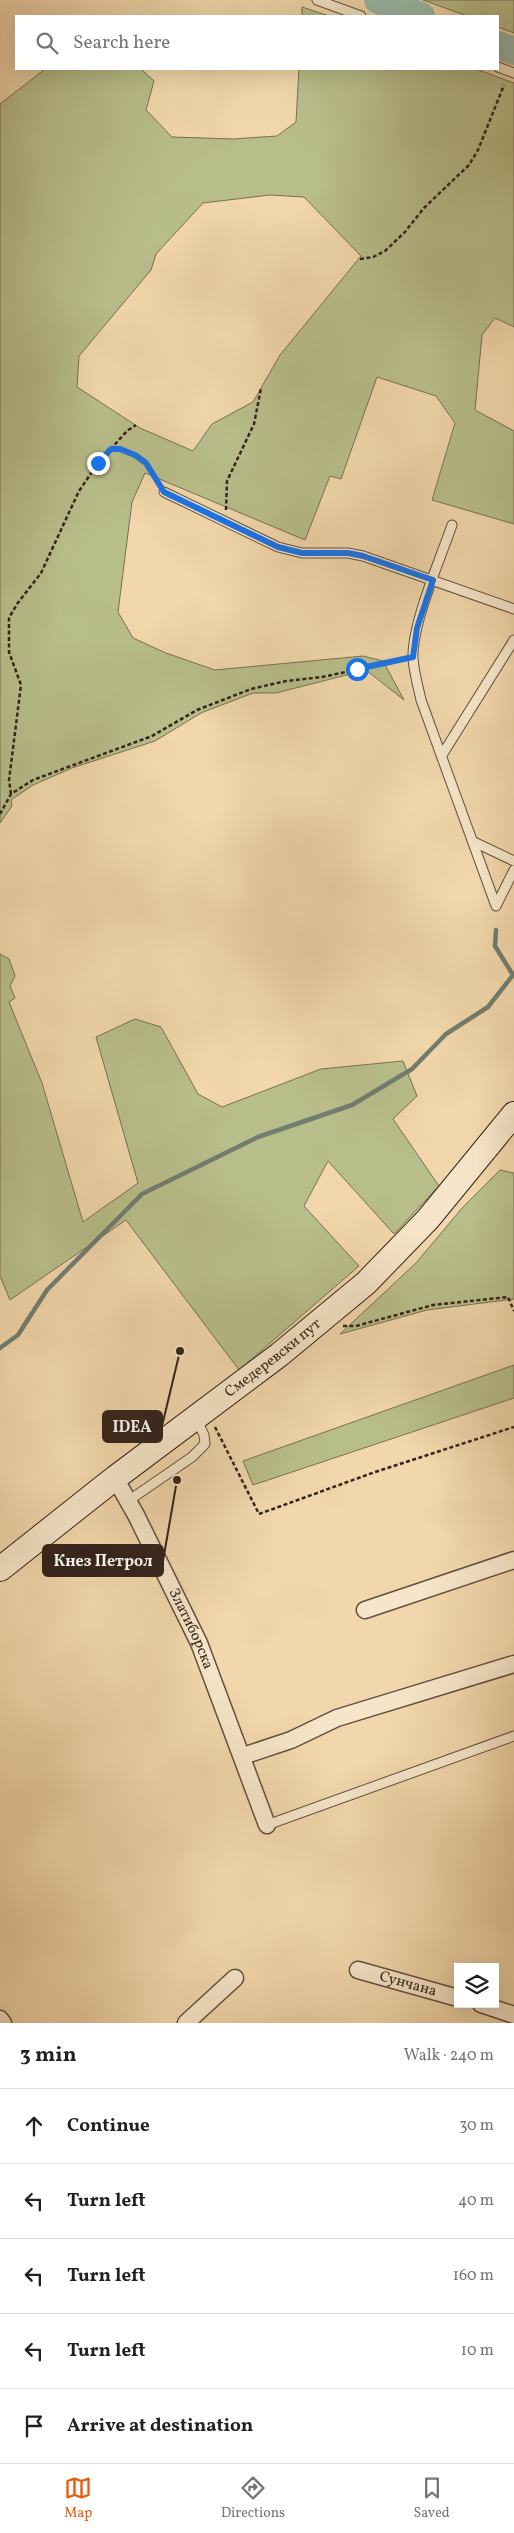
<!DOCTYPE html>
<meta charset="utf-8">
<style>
:root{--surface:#fff;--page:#f2f2f2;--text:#202124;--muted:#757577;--line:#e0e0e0;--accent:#ea580c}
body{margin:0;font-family:Vollkorn,serif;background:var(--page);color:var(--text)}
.controls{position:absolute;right:15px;bottom:15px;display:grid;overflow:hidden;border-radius:0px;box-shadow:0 5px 20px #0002}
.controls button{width:45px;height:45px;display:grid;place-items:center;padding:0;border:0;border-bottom:1px solid var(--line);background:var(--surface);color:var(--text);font:25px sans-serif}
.stop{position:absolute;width:15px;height:15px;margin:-11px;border:4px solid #1a73e8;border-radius:50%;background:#fff}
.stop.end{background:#1a73e8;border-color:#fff;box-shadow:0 1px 5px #0008}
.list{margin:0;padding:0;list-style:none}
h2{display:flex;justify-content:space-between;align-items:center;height:65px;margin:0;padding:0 20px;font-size:21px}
h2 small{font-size:16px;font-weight:400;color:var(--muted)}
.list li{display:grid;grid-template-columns:32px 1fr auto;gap:15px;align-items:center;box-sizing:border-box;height:75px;padding:0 20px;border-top:1px solid var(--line)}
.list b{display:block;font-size:19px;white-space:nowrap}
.list em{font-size:16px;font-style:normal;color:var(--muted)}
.icon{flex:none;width:28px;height:28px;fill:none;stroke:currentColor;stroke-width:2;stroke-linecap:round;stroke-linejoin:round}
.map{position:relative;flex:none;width:514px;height:2023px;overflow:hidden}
.search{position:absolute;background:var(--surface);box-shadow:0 5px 20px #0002;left:15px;right:15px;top:15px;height:55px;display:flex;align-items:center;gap:12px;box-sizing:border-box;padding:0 18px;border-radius:0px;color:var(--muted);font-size:19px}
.sheet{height:440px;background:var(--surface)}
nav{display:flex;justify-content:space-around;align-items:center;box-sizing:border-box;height:70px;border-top:1px solid var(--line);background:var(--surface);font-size:14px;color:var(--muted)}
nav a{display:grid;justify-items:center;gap:2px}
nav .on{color:var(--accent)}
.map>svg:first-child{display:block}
.green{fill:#b8be8a;stroke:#767052;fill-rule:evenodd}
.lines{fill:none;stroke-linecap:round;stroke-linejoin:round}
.stream{stroke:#717d6f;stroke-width:4.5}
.river{stroke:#9bbaa7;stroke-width:28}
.service-casing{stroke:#624f3f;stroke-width:11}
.minor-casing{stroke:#624f3f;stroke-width:19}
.secondary-casing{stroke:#33221b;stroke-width:26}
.path{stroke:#33221b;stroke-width:2.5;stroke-dasharray:4 2.5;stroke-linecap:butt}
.service{stroke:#f6e5c8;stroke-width:9}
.minor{stroke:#f6e5c8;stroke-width:16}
.secondary{stroke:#f6e5c8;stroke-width:24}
.route{stroke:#1a73e8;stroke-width:6}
.labels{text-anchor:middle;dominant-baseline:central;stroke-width:5;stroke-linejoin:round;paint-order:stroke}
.street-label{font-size:15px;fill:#33221b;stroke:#f6e5c8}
.leader{fill:none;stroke:#33221b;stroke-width:2}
.callout-dot{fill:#33221b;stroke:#f6e5c8;stroke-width:2}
.callout{fill:#33221b;stroke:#33221b;stroke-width:2}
.callout-label{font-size:16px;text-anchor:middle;font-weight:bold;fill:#fff}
</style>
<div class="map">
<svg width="514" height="2023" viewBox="0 0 514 2023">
<rect width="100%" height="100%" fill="#f1d7ab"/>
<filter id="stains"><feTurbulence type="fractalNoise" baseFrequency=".004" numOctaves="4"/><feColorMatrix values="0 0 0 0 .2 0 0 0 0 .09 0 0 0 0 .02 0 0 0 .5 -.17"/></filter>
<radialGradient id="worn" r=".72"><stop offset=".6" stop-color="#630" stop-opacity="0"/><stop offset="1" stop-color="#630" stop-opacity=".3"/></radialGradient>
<!-- green -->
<path class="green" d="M 423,0 L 514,0 L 514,33 L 498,27 L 498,16 L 467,16 Z
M 302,7 L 329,16 L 302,16 Z
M 45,69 L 141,69 L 154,81 L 146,110 L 172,137 L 233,139 L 277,136 L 296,122 L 299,69 L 476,69 L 514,83 L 514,327 L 495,318 L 482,335 L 475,410 L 514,431 L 514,524 L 432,500 L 455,423 L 436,396 L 377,377 L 341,479 L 330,476 L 305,540 L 145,473 L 132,502 L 118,612 L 133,638 L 166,653 L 215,670 L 363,656 L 383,661 L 404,700 L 366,670 L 276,693 L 253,693 L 201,713 L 155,741 L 72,768 L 33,785 L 11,800 L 12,806 L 0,823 L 0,104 ZM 270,195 L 304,197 L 361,256 L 280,355 L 253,402 L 212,424 L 193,451 L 140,428 L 77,387 L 79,356 L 151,270 L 156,254 L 203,203 Z
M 0,954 L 9,959 L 15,976 L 10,986 L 15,998 L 9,1002 L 42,1083 L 83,1222 L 138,1183 L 96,1037 L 135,1019 L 161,1027 L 198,1094 L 222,1107 L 321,1069 L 403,1061 L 417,1096 L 393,1119 L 439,1186 L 394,1234 L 328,1161 L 304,1206 L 359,1266 L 239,1370 L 126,1220 L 10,1300 L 0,1276 Z
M 500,1170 L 514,1173 L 514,1299 L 427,1310 L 340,1334 L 416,1263 L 463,1207 Z
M 514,1365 L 514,1398 L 253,1485 L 243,1461 Z"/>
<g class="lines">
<!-- stream -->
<path class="stream" d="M 0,1348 L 18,1335 L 47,1290 L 142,1194 L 258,1137 L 352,1105 L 412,1069 L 446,1034 L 488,1007 L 513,975 L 495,946 L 496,930"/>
<!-- river -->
<path class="river" d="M 378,0 L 421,16
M 498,45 L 514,51"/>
<!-- service casing -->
<g class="service-casing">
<path id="service" d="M 317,0 L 361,16
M 498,67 L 514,73
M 164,492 L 278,547 L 302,553 L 348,553 L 363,556 L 514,609
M 452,525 C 440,560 412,623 413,658 C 414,673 418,686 421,700 L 496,906
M 442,755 L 514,640
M 474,842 L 514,861
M 496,906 L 514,870
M 128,1501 L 192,1457 L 205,1444 L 204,1435 L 196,1418
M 267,1825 L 514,1736"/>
</g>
<!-- minor casing -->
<g class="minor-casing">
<g id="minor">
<path id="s1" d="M 115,1478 L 136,1515 L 199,1643 L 267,1825"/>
<path d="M 365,1610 L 514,1560"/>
<path d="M 243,1756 L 291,1740 L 337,1718 L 514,1664"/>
<path id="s2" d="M 358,1970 L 458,1998"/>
<path d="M 481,2004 L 514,2015"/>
<path d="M 0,2019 L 3,2023"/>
<path d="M 186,2023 L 235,1978"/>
</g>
</g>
<!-- secondary casing -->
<g class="secondary-casing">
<g id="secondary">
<path id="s3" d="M 0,1569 L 115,1478 L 279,1355 L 366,1283 L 428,1219 L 514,1114"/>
</g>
</g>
<!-- path -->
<path class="path" d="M 360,259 L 373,257 L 385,251 L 404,233 L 424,208 L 469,165 L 478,150 L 504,85
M 111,449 C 135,449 146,463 158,482
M 226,510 L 227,481 L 254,424 L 261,388
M 11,794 L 9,780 L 21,685 L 9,652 L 9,618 L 17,604 L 41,573 L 79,491 L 98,463 L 127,431 L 136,425
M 0,814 L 11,794 L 33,780 L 152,736 L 197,710 L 251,689 L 286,681 L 322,677 L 403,660
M 343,1326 L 356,1326 L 433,1305 L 508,1297 L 514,1311
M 215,1427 L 259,1514 L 375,1472 L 514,1427"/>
<!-- service -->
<use href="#service" class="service"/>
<!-- minor -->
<use href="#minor" class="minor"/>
<!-- secondary -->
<use href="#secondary" class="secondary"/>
</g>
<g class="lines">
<!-- route -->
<path class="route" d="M 98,463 L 111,449 L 120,449 L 135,455 L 146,463 L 164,492 L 278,547 L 302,553 L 348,553 L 363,556 L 433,580 L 417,628 L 413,657 L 357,669"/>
</g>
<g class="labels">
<!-- street labels -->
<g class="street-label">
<text stroke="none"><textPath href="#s3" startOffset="345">Смедеревски пут</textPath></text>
<text stroke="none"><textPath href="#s1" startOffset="169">Златиборска</textPath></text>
<text stroke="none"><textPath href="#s2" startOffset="52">Сунчана</textPath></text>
</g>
</g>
<!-- callouts -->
<path class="leader" d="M180 1351L162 1426M177 1480L163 1561"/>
<g class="callout-dot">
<circle cx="180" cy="1351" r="5"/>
<circle cx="177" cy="1480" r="5"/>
</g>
<g class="callout">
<rect x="103" y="1411" width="59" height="31" rx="5"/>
<rect x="43" y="1545" width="120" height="31" rx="5"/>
</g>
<g class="callout-label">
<text x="132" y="1432">IDEA</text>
<text x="103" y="1566">Кнез Петрол</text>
</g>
<rect width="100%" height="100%" filter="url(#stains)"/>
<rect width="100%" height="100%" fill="url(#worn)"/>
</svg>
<div class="controls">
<button><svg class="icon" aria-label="layers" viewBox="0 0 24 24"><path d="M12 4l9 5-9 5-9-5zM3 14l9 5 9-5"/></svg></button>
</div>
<div class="stop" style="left:357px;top:669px"></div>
<div class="stop end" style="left:98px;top:463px"></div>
<div class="search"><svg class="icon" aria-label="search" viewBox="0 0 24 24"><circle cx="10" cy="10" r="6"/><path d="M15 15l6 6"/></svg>Search here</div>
</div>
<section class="sheet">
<h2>3 min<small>Walk · 240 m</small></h2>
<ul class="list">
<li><svg class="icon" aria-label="ahead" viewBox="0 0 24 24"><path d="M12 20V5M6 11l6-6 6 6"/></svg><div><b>Continue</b></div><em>30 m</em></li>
<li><svg class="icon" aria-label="left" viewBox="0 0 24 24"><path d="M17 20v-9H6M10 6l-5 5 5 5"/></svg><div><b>Turn left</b></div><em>40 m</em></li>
<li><svg class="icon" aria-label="left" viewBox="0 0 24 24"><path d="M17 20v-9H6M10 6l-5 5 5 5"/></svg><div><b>Turn left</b></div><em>160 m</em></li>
<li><svg class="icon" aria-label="left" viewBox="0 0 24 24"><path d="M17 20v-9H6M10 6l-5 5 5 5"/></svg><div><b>Turn left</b></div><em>10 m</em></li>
<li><svg class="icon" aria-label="arrive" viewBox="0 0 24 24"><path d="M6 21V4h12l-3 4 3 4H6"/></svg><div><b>Arrive at destination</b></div></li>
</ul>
</section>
<nav>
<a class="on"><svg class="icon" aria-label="map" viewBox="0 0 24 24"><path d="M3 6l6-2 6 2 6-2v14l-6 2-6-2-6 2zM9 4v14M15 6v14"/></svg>Map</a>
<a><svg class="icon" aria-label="directions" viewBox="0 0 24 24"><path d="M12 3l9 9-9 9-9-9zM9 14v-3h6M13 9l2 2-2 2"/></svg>Directions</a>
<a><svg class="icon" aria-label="saved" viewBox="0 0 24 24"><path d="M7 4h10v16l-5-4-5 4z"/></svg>Saved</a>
</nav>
